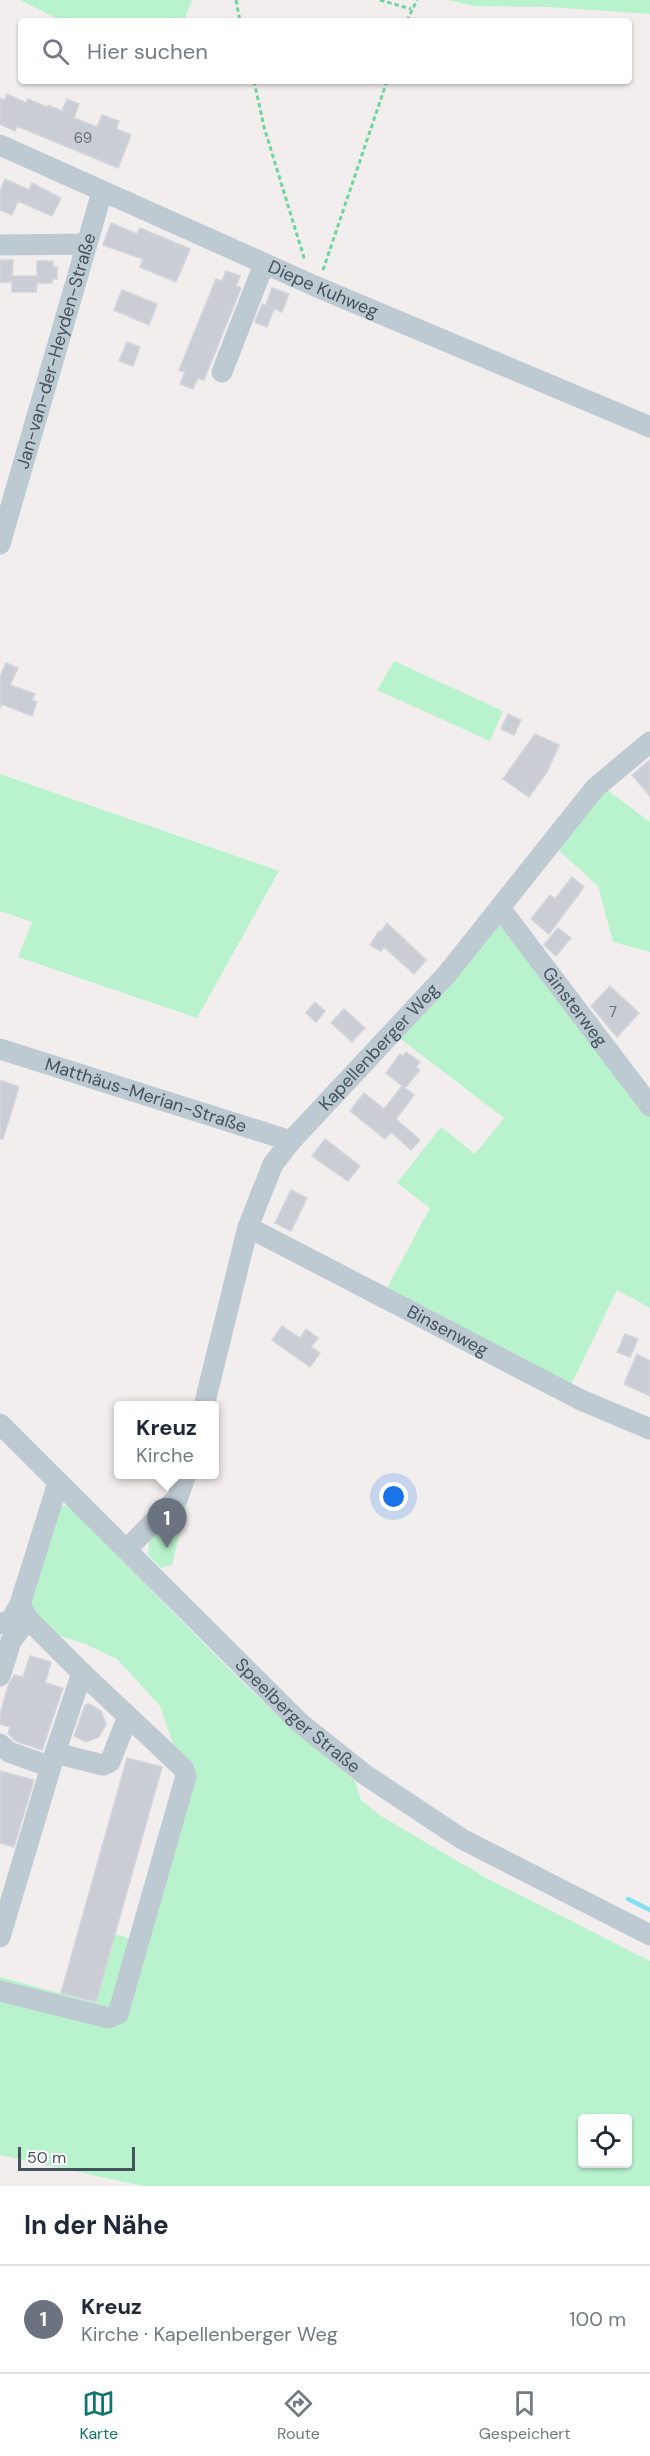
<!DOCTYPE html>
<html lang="de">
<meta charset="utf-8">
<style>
:root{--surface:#fff;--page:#f6f6f7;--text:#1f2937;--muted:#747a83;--line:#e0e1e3;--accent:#0f766e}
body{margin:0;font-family:"DM Sans",sans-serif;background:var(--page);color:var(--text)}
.controls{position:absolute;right:18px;bottom:18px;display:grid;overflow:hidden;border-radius:6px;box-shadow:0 2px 4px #0004}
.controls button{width:54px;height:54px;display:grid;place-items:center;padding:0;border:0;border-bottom:2px solid var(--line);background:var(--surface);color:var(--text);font:30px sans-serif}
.scale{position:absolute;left:18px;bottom:15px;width:117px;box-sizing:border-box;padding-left:6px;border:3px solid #45535e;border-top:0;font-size:16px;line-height:21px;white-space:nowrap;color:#45535e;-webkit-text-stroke:4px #fff;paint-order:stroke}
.you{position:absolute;left:394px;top:1497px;width:21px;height:21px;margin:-15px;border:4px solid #fff;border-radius:50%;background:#1a73e8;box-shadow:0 0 0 9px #1a73e833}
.badge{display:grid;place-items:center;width:39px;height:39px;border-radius:50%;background:var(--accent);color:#fff;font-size:20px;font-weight:700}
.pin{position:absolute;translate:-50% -50px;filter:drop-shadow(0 2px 3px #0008)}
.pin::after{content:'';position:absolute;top:32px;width:21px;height:18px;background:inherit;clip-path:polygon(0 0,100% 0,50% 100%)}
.popup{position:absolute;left:114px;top:1401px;width:105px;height:78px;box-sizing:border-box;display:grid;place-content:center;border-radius:6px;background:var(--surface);filter:drop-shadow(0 2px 4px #0005);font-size:20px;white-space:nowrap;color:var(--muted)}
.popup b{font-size:22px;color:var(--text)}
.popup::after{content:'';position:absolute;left:50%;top:100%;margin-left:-12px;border:12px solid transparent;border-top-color:var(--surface)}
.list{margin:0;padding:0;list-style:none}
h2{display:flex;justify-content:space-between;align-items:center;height:78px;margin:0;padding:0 24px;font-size:26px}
h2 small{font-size:20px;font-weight:400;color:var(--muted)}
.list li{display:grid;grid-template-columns:39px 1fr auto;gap:18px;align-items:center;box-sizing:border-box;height:108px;padding:0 24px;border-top:2px solid var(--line)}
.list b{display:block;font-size:22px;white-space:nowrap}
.list p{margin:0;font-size:20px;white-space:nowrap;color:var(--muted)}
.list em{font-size:20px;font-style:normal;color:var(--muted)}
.icon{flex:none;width:33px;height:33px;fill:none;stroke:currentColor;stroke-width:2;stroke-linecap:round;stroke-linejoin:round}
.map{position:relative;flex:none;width:650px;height:2186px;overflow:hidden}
.search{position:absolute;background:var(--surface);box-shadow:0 2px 4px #0004;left:18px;right:18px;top:18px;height:66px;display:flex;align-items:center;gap:15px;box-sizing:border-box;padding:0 21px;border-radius:6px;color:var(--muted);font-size:22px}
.sheet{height:186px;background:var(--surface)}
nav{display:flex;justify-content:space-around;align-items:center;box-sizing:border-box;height:84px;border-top:2px solid var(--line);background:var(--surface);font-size:16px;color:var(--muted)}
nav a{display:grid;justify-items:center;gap:3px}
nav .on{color:var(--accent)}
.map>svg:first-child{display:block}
.green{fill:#b9f3ce;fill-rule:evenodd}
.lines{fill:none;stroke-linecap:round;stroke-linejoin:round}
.stream{stroke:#81e0f4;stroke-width:4.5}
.building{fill:#caced4;stroke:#d2d5db;stroke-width:1.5}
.path{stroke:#6dd59f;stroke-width:3;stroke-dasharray:4.5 3;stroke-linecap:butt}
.minor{stroke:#becad2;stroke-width:21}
.labels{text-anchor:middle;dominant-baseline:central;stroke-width:4.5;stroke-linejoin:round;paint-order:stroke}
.number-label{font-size:15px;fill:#66727c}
.street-label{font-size:18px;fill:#45535e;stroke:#fff}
</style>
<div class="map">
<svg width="650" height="2186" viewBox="0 0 650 2186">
<rect width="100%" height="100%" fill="#f2eeee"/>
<!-- green -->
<path class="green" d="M 20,0 L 192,0 L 184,21 L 62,21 Z
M 448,0 L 650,0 L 650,14 L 548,7 L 474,6 Z
M 394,661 L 503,711 L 490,741 L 377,690 Z
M 0,774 L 279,871 L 197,1018 L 18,957 L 32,922 L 0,911 Z
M 606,789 L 650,822 L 650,952 L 613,942 L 598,886 L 556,848 Z
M 496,921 L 650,1110 L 650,1308 L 617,1290 L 570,1387 L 386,1290 L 430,1208 L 397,1183 L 441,1127 L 475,1154 L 504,1118 L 398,1037 Z
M 192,1482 L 172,1565 L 161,1568 L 148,1555 L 149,1539 Z
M 67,1505 L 231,1671 L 282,1720 L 355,1781 L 361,1800 L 381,1816 L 488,1879 L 650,1961 L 650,2186 L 143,2186 L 0,2155 L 0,1977 L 95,2003 L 115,1934 L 134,1940 L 180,1764 L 160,1706 L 117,1659 L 83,1643 L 23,1625 L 58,1507 ZM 582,2118 L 628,2118 L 628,2164 L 582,2164 Z"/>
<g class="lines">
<!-- stream -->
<path class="stream" d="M 628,1899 L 650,1910"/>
</g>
<!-- building -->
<path class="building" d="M 7,94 L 26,103 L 28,99 L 47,107 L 48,105 L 62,111 L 67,99 L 79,104 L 74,118 L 97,127 L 102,115 L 119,121 L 116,129 L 131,135 L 118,168 L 17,126 L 15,131 L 0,124 L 0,98 L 4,100 Z
M 5,179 L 29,190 L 32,183 L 61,198 L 52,216 L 18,201 L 12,215 L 0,210 L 0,191 Z
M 111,223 L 137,234 L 140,228 L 190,249 L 176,282 L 140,267 L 143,259 L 103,245 Z
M 0,260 L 13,260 L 12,278 L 12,276 L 37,276 L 37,261 L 53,261 L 53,267 L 57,267 L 57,279 L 53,279 L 52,283 L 37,283 L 36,292 L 12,292 L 12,282 L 0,282 Z
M 226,271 L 240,276 L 236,286 L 241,288 L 204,380 L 198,378 L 193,389 L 180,384 L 185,372 L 179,370 L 216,279 L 222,281 Z
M 272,288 L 289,294 L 282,312 L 266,305 Z
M 122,290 L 157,304 L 149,325 L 114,310 Z
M 262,304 L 274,309 L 267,327 L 255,322 Z
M 127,342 L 140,347 L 133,366 L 119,361 Z
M 6,663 L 18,668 L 10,685 L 35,694 L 32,700 L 37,702 L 32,716 L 2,704 L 0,708 L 0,677 Z
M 508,714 L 521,720 L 514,735 L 501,729 Z
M 535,734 L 559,745 L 547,772 L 529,797 L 503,779 Z
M 650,760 L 650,796 L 632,775 Z
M 572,877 L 584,887 L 549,934 L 531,919 L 550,895 L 555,899 Z
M 387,923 L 426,960 L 414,974 L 384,947 L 381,951 L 370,945 L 379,931 L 381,932 Z
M 558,928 L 571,938 L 556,956 L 544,945 Z
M 610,986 L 639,1013 L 617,1037 L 591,1006 Z
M 315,1002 L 325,1011 L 316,1022 L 306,1013 Z
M 344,1009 L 365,1028 L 352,1042 L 331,1023 Z
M 406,1052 L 420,1062 L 416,1067 L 420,1070 L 405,1088 L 414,1095 L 396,1119 L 420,1140 L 411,1150 L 391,1132 L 385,1139 L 350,1111 L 364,1093 L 384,1109 L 402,1086 L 405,1088 L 386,1073 L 400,1054 L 403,1056 Z
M 0,1080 L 19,1087 L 3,1139 L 0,1139 Z
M 325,1139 L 360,1166 L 348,1181 L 312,1156 Z
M 291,1190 L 307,1198 L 291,1231 L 275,1223 Z
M 282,1326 L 300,1338 L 306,1329 L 318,1338 L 311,1347 L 320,1353 L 310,1367 L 272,1340 Z
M 625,1334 L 638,1339 L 630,1357 L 617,1352 Z
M 637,1354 L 650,1361 L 650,1396 L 624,1384 Z
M 30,1656 L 51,1662 L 45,1683 L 63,1688 L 42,1750 L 16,1741 L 8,1734 L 10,1727 L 0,1724 L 0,1714 L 8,1686 L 14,1675 L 23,1677 Z
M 89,1704 L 101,1711 L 106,1724 L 99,1737 L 86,1742 L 74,1736 L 85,1705 Z
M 127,1758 L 162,1767 L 96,2002 L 61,1993 Z
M 0,1771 L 34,1780 L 14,1847 L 0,1843 Z"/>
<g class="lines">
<!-- path -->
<path class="path" d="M 236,0 L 240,21
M 380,0 L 411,9
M 407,21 L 417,0
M 254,81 L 264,127 L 305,261
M 323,270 L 387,81"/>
<!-- minor -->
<g class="minor">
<path id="s1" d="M 0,145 L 317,287 L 650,427"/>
<path d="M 0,245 L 87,244"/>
<path d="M 222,372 L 264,264"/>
<path id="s2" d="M 0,544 L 102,192"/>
<path id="s3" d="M 500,908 L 650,1106"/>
<path id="s4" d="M 0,1049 L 291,1141"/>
<path id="s5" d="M 248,1227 L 581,1400 L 650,1429"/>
<path id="s6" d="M 204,1406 L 248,1227 L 273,1164 L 291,1141 L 447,974 L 595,788 L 650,742"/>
<path id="s7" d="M 0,1424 L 300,1723 L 364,1774 L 462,1839 L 650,1935"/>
<path d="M 127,1549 L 178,1497 L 186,1474"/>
<path d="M 0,1624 L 11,1620 L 20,1604 L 58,1483"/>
<path d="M 0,1676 L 11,1641 L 28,1619"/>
<path d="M 0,1744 L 9,1752 L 51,1767"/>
<path d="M 55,1753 L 103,1765 L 110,1762 L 128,1716"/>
<path d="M 0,1937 L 55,1753 L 82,1673"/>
<path d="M 0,1991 L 109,2018 L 118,2014 L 186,1776 L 183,1768 L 82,1673 L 28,1619 L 20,1604"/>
</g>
</g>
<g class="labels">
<!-- number labels -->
<g class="number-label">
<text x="83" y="138">69</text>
<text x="613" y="1012">7</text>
</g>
<!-- street labels -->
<g class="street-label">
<text stroke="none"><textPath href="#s1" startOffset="354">Diepe Kuhweg</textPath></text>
<text stroke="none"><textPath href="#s2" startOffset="201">Jan-van-der-Heyden-Straße</textPath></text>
<text stroke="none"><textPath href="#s3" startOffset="124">Ginsterweg</textPath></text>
<text stroke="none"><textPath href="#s6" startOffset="410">Kapellenberger Weg</textPath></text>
<text stroke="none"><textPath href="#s4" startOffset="153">Matthäus-Merian-Straße</textPath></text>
<text stroke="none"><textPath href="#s5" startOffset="225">Binsenweg</textPath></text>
<text stroke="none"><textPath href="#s7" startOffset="417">Speelberger Straße</textPath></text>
</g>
</g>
</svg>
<div class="controls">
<button><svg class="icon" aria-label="locate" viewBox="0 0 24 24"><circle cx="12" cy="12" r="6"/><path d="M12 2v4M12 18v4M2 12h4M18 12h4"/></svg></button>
</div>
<div class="scale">50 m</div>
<div class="you"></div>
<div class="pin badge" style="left:167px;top:1548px;background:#6b7280">1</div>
<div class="popup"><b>Kreuz</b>Kirche</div>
<div class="search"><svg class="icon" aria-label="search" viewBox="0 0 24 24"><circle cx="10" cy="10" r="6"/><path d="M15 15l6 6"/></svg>Hier suchen</div>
</div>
<section class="sheet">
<h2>In der Nähe<small></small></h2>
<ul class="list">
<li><span class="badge" style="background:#6b7280">1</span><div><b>Kreuz</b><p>Kirche · Kapellenberger Weg</p></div><em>100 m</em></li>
</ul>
</section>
<nav>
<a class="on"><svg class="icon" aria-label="map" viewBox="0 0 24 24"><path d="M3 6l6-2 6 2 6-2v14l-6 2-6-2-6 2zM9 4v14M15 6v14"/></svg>Karte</a>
<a><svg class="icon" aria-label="directions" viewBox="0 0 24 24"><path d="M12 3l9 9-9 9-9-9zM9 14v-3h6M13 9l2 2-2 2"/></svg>Route</a>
<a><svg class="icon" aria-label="saved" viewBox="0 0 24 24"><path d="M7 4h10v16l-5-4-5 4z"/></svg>Gespeichert</a>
</nav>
